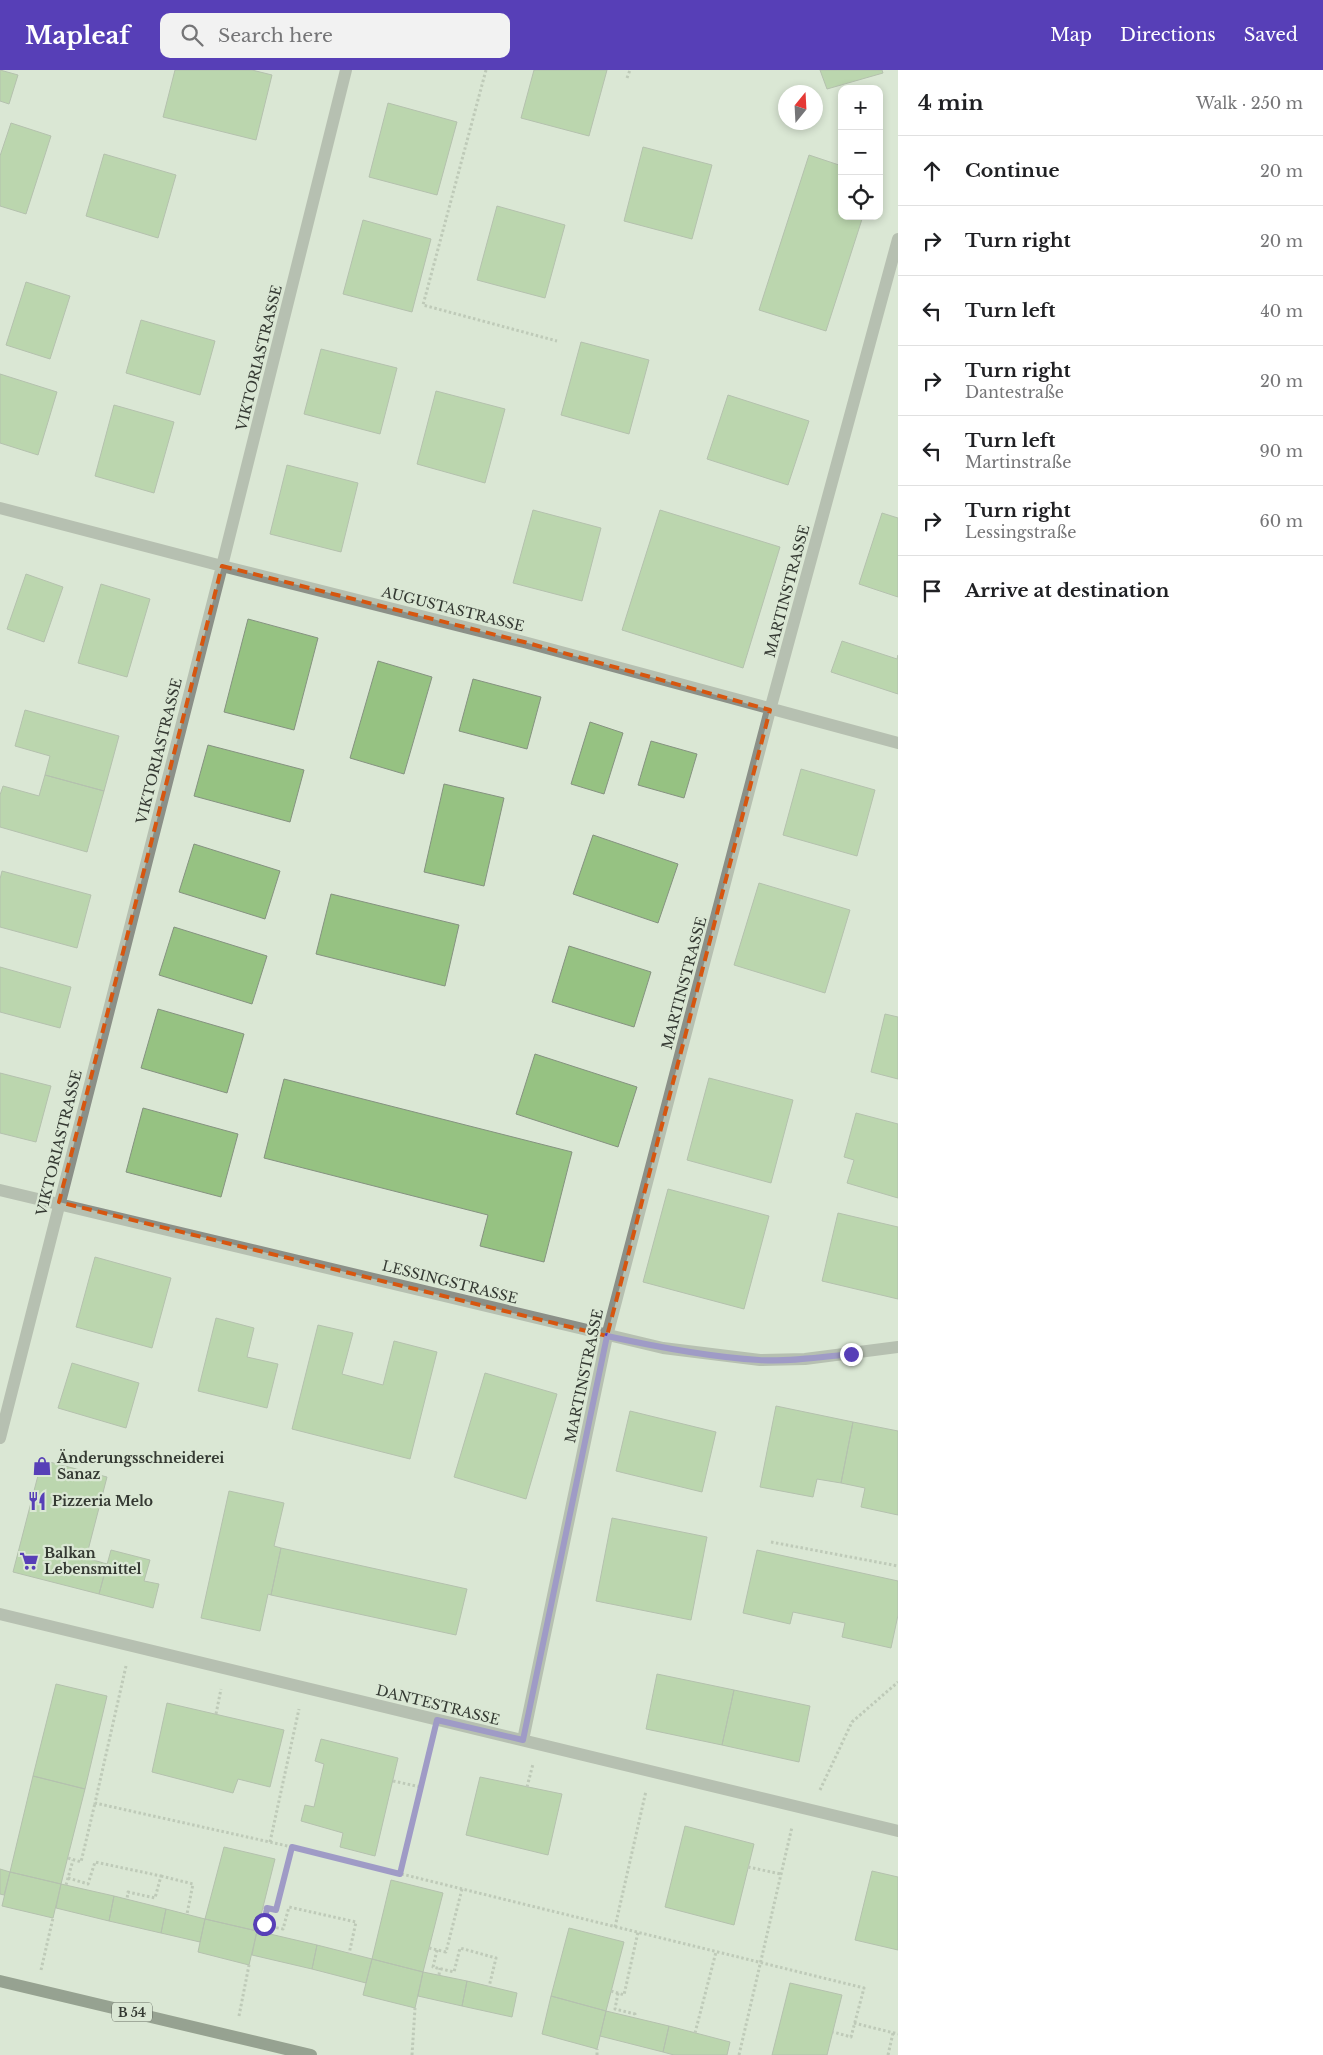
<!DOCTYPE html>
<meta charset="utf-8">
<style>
:root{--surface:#fff;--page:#f2f2f2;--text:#202124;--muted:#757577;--line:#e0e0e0;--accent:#573fb7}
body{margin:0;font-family:"Libre Baskerville",serif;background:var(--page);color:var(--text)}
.controls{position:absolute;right:15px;top:15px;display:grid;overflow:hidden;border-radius:10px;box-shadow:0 2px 8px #0003}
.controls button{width:45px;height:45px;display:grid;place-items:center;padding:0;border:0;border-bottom:1px solid var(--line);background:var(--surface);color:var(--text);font:25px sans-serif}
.compass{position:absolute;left:778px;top:15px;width:45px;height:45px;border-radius:50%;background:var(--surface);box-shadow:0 2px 8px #0003;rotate:18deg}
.stop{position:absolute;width:15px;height:15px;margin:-11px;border:4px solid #573fb7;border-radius:50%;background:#fff}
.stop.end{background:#573fb7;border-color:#fff;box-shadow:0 1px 5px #0008}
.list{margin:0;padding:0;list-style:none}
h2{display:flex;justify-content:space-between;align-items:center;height:65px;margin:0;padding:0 20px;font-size:21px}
h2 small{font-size:16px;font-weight:400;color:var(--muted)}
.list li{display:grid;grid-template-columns:32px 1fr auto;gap:15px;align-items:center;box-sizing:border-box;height:70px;padding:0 20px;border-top:1px solid var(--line)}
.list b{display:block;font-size:19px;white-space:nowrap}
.list p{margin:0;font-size:16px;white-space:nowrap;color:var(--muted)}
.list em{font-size:16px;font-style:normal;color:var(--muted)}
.icon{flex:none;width:28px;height:28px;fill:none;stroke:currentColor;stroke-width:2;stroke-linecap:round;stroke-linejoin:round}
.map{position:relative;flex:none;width:898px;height:1985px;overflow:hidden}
header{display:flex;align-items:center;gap:30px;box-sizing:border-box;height:70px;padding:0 25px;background:var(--accent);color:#fff}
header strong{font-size:24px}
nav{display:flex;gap:28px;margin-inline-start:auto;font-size:18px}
.search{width:350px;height:45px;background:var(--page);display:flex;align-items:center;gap:12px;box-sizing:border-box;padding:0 18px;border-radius:10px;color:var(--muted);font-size:19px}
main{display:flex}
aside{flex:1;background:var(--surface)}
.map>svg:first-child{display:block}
.building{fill:#96c282;stroke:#859280}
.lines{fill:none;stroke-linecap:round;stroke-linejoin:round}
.path{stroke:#9ca698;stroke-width:3;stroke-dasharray:2.5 2.5;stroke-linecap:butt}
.minor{stroke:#8b9088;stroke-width:12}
.major{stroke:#444e40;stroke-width:12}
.route{stroke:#573fb7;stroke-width:6}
.marked{fill:none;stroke:#d65610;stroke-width:4;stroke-dasharray:10 6;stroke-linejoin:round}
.labels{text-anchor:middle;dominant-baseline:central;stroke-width:4.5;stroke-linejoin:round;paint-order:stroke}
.shield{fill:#dae7d4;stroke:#666d63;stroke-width:1}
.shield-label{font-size:12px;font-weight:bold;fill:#343932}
.street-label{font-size:14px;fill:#343932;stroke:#dae7d4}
.poi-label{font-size:14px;font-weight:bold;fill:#343932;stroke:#dae7d4;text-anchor:start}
</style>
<header>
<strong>Mapleaf</strong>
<div class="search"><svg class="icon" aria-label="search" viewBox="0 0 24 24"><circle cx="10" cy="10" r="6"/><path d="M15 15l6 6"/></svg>Search here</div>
<nav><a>Map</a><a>Directions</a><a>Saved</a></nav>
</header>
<main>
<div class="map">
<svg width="898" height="1985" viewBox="0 0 898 1985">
<rect width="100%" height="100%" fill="#dae7d4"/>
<!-- building -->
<path class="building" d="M 0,0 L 18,5 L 9,34 L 0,31 Z
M 175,0 L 252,0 L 272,5 L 256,70 L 163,47 Z
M 534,0 L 607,0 L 589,66 L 521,48 Z
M 820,0 L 882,0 L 883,3 L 827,19 Z
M 388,33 L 457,52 L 437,125 L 369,107 Z
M 11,53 L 51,66 L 26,144 L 0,136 L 0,86 Z
M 643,77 L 712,95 L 692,169 L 624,151 Z
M 104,84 L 176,105 L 158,168 L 86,146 Z
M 809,85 L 842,96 L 842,146 L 863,146 L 826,261 L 759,240 Z
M 497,136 L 565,155 L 545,228 L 477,210 Z
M 363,150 L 431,169 L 412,242 L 343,224 Z
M 26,212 L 70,226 L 50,289 L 6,275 Z
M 141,250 L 215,271 L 200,325 L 126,303 Z
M 581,272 L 649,290 L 629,364 L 561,345 Z
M 321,279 L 397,298 L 380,364 L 304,344 Z
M 0,304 L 57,322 L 38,385 L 0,373 Z
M 436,321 L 505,339 L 485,413 L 417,394 Z
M 728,325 L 809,351 L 788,415 L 707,389 Z
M 114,335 L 174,352 L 154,423 L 95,406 Z
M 287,395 L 358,413 L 341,482 L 270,464 Z
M 533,440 L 601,458 L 582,531 L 513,513 Z
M 660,440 L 780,477 L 743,598 L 622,560 Z
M 882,443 L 898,448 L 898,527 L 859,514 Z
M 26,504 L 63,517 L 44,572 L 7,559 Z
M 101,514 L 150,529 L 127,607 L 78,593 Z
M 248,549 L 318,568 L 294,660 L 224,642 Z
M 842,571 L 897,589 L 898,585 L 898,624 L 831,602 Z
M 378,591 L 432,607 L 404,704 L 350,688 Z
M 473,609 L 541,627 L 527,679 L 459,661 Z
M 25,640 L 119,666 L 104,721 L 45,705 L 50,686 L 15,676 Z
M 590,652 L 623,663 L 604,724 L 571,714 Z
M 651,671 L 697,684 L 684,728 L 638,715 Z
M 208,675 L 304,700 L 290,752 L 194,726 Z
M 801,699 L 875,720 L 857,786 L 783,765 Z
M 45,705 L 104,721 L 87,782 L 0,757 L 0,725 L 3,716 L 39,726 Z
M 444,714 L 504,728 L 484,816 L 424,802 Z
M 593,765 L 678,794 L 658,853 L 573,824 Z
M 194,774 L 280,801 L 265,849 L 179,822 Z
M 2,801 L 91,825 L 77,878 L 0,857 L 0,809 Z
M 759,813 L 850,840 L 825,923 L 734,895 Z
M 331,824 L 459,855 L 445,916 L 316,884 Z
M 174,857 L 267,886 L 252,934 L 159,905 Z
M 569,876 L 651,902 L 634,957 L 552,932 Z
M 0,897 L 71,917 L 60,958 L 0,942 Z
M 158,939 L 244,964 L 227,1023 L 141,998 Z
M 885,944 L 898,947 L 898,1009 L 871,1002 Z
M 535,984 L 637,1017 L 618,1077 L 516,1044 Z
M 0,1003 L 51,1016 L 36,1072 L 0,1063 Z
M 709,1008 L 793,1030 L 771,1113 L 687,1090 Z
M 284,1009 L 572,1082 L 544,1192 L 480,1176 L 488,1145 L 264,1088 Z
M 143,1038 L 238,1064 L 221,1127 L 126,1102 Z
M 856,1043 L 898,1054 L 898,1128 L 847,1113 L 854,1090 L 844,1087 Z
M 668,1119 L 769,1146 L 744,1239 L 643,1212 Z
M 838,1143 L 898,1157 L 898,1229 L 822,1211 Z
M 95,1187 L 171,1208 L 152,1278 L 76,1257 Z
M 216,1248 L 254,1258 L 247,1287 L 278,1294 L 267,1338 L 198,1321 Z
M 318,1255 L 353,1263 L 342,1304 L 383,1315 L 394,1271 L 437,1282 L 410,1389 L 292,1359 Z
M 72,1293 L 139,1313 L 126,1358 L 58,1338 Z
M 485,1303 L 557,1324 L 526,1429 L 454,1407 Z
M 776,1336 L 853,1352 L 841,1413 L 817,1409 L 813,1427 L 760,1417 Z
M 630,1341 L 716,1362 L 702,1422 L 616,1401 Z
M 853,1352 L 898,1361 L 898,1445 L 861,1437 L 865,1418 L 841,1413 Z
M 42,1390 L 107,1407 L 86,1488 L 107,1494 L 99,1524 L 13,1502 Z
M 229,1421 L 284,1433 L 274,1476 L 281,1478 L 271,1525 L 268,1524 L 260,1561 L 201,1548 Z
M 612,1448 L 707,1467 L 691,1550 L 596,1531 Z
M 281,1478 L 467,1519 L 456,1565 L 271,1525 Z
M 111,1480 L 150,1490 L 144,1511 L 159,1514 L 153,1538 L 99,1524 Z
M 757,1480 L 898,1511 L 898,1545 L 891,1578 L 842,1567 L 845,1553 L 793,1542 L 790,1554 L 743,1543 Z
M 657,1604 L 734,1620 L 722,1675 L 646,1659 Z
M 56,1614 L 107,1626 L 85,1719 L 33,1706 Z
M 734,1620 L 810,1636 L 799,1692 L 722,1675 Z
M 167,1633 L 284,1660 L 270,1717 L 238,1709 L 233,1723 L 152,1702 Z
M 321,1669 L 398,1688 L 375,1786 L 340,1777 L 343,1763 L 301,1751 L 305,1735 L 314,1737 L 324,1694 L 315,1691 Z
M 33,1706 L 85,1719 L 61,1814 L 10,1802 Z
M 480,1707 L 562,1724 L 548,1785 L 466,1765 Z
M 685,1756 L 754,1774 L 734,1855 L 665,1837 Z
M 224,1777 L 275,1789 L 257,1861 L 205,1849 Z
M 0,1799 L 10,1802 L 4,1825 L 0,1824 Z
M 872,1801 L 898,1807 L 898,1880 L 855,1870 Z
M 10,1802 L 61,1814 L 53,1848 L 2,1836 Z
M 391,1810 L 443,1823 L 423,1902 L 372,1889 Z
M 61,1814 L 114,1826 L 109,1851 L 56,1838 Z
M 114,1826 L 166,1839 L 161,1863 L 109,1851 Z
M 166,1839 L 205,1849 L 200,1872 L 161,1863 Z
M 205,1849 L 257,1861 L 249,1895 L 198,1882 Z
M 569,1858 L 624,1872 L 606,1941 L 551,1926 Z
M 257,1861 L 317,1875 L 312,1899 L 252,1885 Z
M 317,1875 L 372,1889 L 366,1913 L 312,1899 Z
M 372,1889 L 423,1902 L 415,1938 L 363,1925 Z
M 423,1902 L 467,1911 L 462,1936 L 418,1926 Z
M 467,1911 L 517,1923 L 512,1947 L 462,1936 Z
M 790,1913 L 842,1925 L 827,1985 L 772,1985 Z
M 551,1926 L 606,1941 L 597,1979 L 542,1964 Z
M 606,1941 L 669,1956 L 663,1982 L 600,1966 Z
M 669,1956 L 730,1972 L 727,1985 L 674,1985 L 663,1982 Z"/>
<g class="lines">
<!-- path -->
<path class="path" d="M 486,0 L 423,235 L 557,271
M 627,8 L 630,0
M 771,1472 L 898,1496
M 126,1596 L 95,1733 L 292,1777 L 864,1918 L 851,1967 L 833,1962
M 216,1644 L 221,1619
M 393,1711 L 421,1717
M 527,1717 L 533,1694
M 820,1720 L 852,1652 L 898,1612
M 270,1772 L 299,1639
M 68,1788 L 81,1792 L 95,1733
M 748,1797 L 781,1804
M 400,1804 L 432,1671
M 161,1806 L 193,1814 L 187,1844
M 68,1808 L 88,1814 L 95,1792 L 161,1806 L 155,1828 L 128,1822 L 127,1829
M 66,1815 L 73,1790
M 263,1837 L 276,1841 L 292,1777
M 267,1839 L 263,1855 L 283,1859 L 289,1837 L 356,1852 L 349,1884
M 615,1857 L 646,1721
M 429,1878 L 446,1882 L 462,1819
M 437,1880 L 433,1897 L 454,1902 L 460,1878 L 496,1888 L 489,1917
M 41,1900 L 53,1848
M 439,1905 L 440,1898
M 611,1921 L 624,1925 L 638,1862
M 618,1923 L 615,1939 L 635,1944 L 634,1947
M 239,1946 L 249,1895
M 854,1953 L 898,1964
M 695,1963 L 716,1882
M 412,1985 L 415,1938
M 597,1985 L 597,1979
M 739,1985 L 792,1757
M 888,1985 L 893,1963"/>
<!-- minor -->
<path class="minor" d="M 0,438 L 222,496 L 524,572 L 898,673
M 0,1120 L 663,1278 L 760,1290 L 805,1289 L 898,1277
M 0,1368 L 222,496 L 346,0
M 0,1544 L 898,1761
M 523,1670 L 607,1266 L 770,640 L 898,169"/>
<!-- major -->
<path class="major" d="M 0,1911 L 311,1985"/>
</g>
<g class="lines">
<!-- route -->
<path class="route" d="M 264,1854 L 267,1838 L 276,1840 L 292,1777 L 400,1804 L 437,1650 L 523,1670 L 607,1266 C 657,1277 708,1287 759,1290 C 789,1292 821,1287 851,1284"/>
</g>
<!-- marked area -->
<path d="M0 0H898V1985H0ZM 222,496 L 524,572 L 770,640 L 607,1266 L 59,1132 Z" fill="#dae7d4" fill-opacity=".55" fill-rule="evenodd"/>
<path class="marked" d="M 222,496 L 524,572 L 770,640 L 607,1266 L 59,1132 Z"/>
<!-- icons -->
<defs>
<g id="shop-bare" transform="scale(1.5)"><path d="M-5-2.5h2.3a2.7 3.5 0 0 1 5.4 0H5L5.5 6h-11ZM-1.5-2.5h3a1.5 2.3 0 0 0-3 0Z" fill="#573fb7" stroke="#dae7d4" stroke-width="2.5" paint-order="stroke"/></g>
<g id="restaurant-bare" transform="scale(1.5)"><path d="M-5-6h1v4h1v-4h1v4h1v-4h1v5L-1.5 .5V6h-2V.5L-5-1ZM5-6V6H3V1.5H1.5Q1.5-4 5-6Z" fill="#573fb7" stroke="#dae7d4" stroke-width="2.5" paint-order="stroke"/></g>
<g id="supermarket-bare" transform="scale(1.5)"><path d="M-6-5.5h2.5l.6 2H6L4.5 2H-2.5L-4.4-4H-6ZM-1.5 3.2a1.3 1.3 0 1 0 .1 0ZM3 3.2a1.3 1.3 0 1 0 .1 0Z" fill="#573fb7" stroke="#dae7d4" stroke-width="2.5" paint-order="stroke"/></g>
</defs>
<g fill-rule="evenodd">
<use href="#shop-bare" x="42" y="1396"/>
<use href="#restaurant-bare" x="37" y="1431"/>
<use href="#supermarket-bare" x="29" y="1491"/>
</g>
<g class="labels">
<!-- shield labels -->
<rect class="shield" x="112" y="1932.5" width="40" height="19" rx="4"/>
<g class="shield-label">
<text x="132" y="1942">B 54</text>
</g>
<!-- street labels -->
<g class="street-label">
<text transform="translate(259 288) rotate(-76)">VIKTORIASTRASSE</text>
<text transform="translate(787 521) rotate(-75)">MARTINSTRASSE</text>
<text transform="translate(453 539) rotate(14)">AUGUSTASTRASSE</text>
<text transform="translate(159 681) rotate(-76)">VIKTORIASTRASSE</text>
<text transform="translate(684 913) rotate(-75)">MARTINSTRASSE</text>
<text transform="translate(59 1073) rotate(-76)">VIKTORIASTRASSE</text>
<text transform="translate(450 1212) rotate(14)">LESSINGSTRASSE</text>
<text transform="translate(584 1306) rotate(-78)">MARTINSTRASSE</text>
<text transform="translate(438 1635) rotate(14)">DANTESTRASSE</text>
</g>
<!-- poi labels -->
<g class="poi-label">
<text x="57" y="1388">Änderungsschneiderei<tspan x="57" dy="16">Sanaz</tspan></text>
<text x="52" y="1431">Pizzeria Melo</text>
<text x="44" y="1483">Balkan<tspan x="44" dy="16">Lebensmittel</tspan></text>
</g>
</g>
</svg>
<div class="controls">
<button>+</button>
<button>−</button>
<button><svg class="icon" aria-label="locate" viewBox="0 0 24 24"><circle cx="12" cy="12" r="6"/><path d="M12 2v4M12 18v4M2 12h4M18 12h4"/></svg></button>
</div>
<svg class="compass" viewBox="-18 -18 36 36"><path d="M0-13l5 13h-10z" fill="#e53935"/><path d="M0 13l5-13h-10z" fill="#757577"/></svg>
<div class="stop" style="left:264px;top:1854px"></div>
<div class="stop end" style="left:851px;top:1284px"></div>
</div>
<aside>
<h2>4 min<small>Walk · 250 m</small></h2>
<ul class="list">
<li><svg class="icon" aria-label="ahead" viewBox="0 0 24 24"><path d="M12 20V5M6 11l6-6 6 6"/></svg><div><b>Continue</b></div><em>20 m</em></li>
<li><svg class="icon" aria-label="right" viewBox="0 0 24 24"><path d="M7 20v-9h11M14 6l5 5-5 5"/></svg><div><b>Turn right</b></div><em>20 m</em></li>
<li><svg class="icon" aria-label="left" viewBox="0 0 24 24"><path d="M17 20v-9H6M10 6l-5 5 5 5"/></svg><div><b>Turn left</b></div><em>40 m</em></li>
<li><svg class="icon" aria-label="right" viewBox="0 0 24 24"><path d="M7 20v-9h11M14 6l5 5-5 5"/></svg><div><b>Turn right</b><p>Dantestraße</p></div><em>20 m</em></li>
<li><svg class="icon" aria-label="left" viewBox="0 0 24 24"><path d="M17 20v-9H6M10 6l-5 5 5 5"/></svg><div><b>Turn left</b><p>Martinstraße</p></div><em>90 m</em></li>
<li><svg class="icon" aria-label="right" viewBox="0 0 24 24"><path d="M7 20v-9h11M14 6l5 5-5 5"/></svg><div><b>Turn right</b><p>Lessingstraße</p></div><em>60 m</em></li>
<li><svg class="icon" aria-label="arrive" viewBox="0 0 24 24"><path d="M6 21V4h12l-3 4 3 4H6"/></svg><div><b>Arrive at destination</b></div></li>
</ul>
</aside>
</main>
